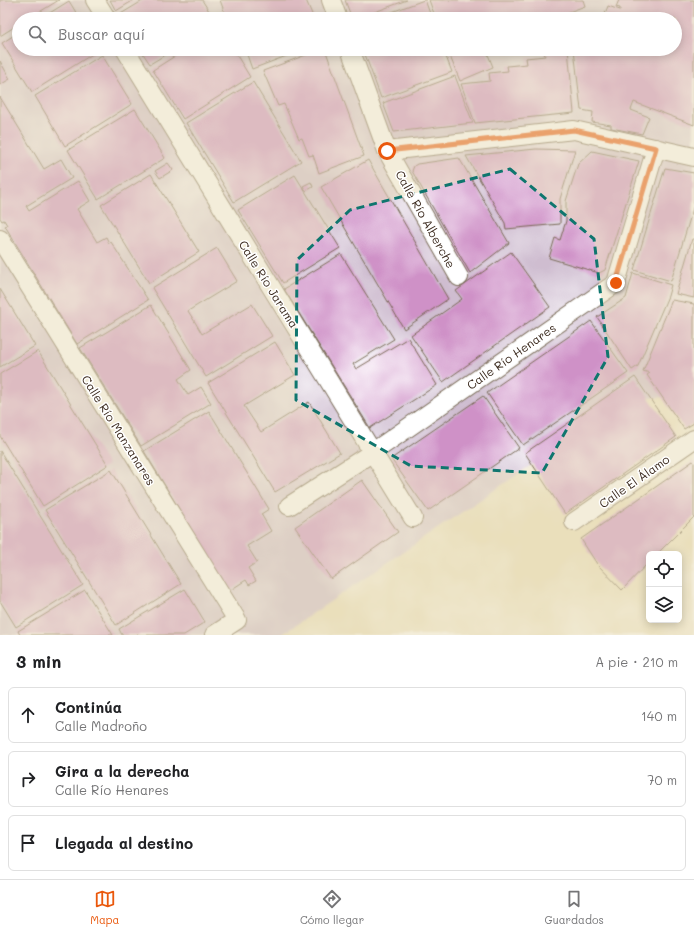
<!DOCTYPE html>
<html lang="es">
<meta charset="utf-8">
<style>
:root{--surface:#fff;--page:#f6f6f6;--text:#202124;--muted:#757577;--line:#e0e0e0;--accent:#ea580c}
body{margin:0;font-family:Mali,sans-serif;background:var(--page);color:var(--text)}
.controls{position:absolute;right:12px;bottom:12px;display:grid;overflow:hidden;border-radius:6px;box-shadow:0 2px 10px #0003}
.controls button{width:36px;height:36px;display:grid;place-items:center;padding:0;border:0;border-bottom:1px solid var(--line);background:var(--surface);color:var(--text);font:20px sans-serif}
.stop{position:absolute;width:12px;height:12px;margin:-9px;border:3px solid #ea580c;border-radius:50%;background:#fff}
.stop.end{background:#ea580c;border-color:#fff;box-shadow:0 1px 4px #0008}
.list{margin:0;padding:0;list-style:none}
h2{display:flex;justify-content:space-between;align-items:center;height:52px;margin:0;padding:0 16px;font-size:17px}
h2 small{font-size:13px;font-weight:400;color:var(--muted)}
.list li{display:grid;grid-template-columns:26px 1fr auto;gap:12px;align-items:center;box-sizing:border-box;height:56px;margin:0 8px 8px;padding:0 8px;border:1px solid var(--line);border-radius:6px}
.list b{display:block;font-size:15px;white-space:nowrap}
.list p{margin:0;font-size:13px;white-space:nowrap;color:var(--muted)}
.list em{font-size:13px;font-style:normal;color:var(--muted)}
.icon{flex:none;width:22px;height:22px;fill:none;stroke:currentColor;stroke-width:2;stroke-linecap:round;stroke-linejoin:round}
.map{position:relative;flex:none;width:694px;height:635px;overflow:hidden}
.search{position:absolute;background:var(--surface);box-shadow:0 2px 10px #0003;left:12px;right:12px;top:12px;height:44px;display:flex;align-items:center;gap:10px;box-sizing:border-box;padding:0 14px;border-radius:22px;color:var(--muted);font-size:15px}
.sheet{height:244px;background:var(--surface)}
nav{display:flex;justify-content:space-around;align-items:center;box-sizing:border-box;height:56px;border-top:1px solid var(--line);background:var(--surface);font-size:11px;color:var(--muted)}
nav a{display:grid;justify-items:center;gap:2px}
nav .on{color:var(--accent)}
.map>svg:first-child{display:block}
.industrial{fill:#cfbdd0;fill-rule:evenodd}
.building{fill:#cf91c7}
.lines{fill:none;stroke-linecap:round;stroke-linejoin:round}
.minor-casing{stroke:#786955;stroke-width:20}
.minor{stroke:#fff;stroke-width:18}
.route{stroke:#ea580c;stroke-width:5}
.marked{fill:none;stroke:#0f766e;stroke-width:3;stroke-dasharray:8 5;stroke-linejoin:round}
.labels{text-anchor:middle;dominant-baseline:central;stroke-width:3;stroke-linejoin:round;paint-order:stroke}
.street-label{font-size:12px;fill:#3b2a1e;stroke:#fff}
</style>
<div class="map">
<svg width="694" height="635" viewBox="0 0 694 635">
<rect width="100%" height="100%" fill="#fff"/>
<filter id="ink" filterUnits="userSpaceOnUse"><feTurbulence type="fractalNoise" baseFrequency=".025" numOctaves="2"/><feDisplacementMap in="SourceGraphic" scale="8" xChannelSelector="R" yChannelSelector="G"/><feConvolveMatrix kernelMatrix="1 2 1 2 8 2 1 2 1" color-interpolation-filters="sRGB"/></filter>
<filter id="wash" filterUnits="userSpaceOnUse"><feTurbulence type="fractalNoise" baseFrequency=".012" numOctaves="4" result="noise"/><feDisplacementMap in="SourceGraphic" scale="16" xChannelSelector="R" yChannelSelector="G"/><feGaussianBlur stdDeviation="0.9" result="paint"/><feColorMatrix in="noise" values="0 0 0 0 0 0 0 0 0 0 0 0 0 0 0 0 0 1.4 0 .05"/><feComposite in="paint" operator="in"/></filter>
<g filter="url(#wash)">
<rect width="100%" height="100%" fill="#eadfbb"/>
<!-- industrial -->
<path class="industrial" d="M 0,0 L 694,0 L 694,397 L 630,398 L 281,635 L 0,635 ZM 19,19 L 675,19 L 675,49 L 19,49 Z"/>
<g id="blocks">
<!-- building -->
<path class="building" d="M 0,0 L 59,0 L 28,19 L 19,19 L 19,24 L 0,36 Z
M 110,0 L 134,0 L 116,11 Z
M 144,0 L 202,0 L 214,19 L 122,19 L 119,15 Z
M 220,0 L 306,0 L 314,19 L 227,19 Z
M 345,0 L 407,0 L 356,19 L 352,19 Z
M 425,0 L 432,19 L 373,19 L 424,0 Z
M 429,0 L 583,0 L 585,6 L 558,16 L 559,19 L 436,19 Z
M 619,0 L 694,0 L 694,125 L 634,102 L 631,110 L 649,117 L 642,134 L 611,128 L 611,125 L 592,122 L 593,112 L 581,110 L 574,49 L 675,49 L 675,19 L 603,19 L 608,6 L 620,10 L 620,8 L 616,7 Z
M 69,1 L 80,19 L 40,19 Z
M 19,32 L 19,49 L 98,49 L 99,50 L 32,92 L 2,43 Z
M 140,49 L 175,49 L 150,64 Z
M 186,49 L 233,49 L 250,77 L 183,119 L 153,70 Z
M 245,49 L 305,49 L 252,69 Z
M 322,49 L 325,49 L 364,156 L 319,173 L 313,155 L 309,156 L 302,138 L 299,139 L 284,104 L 278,106 L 263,71 Z
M 363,49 L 443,49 L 452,72 L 381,98 Z
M 447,49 L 494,49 L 487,52 L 493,67 L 460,81 Z
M 556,49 L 568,49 L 574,113 L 475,123 L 461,84 L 490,81 L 489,73 L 508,71 L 507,66 L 527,64 L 526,58 L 545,56 L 544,50 Z
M 102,55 L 132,104 L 65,146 L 35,96 Z
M 0,61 L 10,79 L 0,85 Z
M 455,76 L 473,123 L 394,132 L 383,103 Z
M 253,82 L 301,161 L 234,202 L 186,123 Z
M 0,97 L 44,169 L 61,159 L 72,178 L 26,206 L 29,211 L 78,181 L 90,201 L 77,209 L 97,242 L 106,237 L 109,243 L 111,242 L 148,300 L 77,344 L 5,226 L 7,225 L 4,220 L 2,221 L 0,218 Z
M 135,109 L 165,158 L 98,199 L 68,150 Z
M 536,149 L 575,150 L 560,199 L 560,224 L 506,229 L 505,223 L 466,156 Z
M 592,151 L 639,161 L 605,270 L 599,273 L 549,258 L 555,238 L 560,240 L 566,221 L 566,201 L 578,164 Z
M 459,158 L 509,243 L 470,273 L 412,171 L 414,166 L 417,164 Z
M 368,160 L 448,299 L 404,329 L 321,187 Z
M 168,163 L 173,170 L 160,178 L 155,171 Z
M 665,168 L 694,173 L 694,205 L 671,281 L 634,270 Z
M 151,174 L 199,252 L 149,283 L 101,205 Z
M 295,175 L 340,248 L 283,283 L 238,210 Z
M 311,182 L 313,187 L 306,191 L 303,186 Z
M 692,239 L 694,239 L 694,298 L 676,294 Z
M 217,248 L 237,281 L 188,311 L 195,322 L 202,334 L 252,304 L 272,336 L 206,377 L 152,288 Z
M 511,252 L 550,307 L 443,382 L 411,335 L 462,299 L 456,291 Z
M 341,254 L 394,339 L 353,364 L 356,369 L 408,338 L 437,385 L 370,428 L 284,289 Z
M 633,273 L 671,285 L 668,296 L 638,366 L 632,370 L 597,317 L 626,298 Z
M 0,289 L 35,346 L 0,367 Z
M 672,300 L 694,304 L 694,423 L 684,429 L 647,375 L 650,373 L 643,371 Z
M 151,305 L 191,370 L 178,379 L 188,395 L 201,387 L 211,403 L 141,446 L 80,348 Z
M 591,321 L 628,373 L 523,445 L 487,393 Z
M 275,342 L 295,375 L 244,406 L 261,432 L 309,402 L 340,453 L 275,492 L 208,383 Z
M 38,351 L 108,465 L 43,506 L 0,436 L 0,374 Z
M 635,377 L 676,437 L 565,514 L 525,453 Z
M 483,396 L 519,448 L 428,511 L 391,459 Z
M 209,411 L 269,509 L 261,514 L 271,531 L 247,546 L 257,562 L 248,568 L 256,581 L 249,585 L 246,580 L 229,591 L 144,451 Z
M 0,451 L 83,585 L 16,627 L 0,601 Z
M 693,461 L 694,463 L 694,517 L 657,554 L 649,554 L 649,562 L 622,590 L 597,564 L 581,539 Z
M 111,470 L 181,584 L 116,625 L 45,510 Z
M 362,480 L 398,532 L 331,579 L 295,527 Z
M 185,589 L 205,622 L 184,635 L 122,635 L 119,629 Z
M 85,590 L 113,635 L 20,635 L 18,631 Z"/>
</g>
</g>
<g filter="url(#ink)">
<use href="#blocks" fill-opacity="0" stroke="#786955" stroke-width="1"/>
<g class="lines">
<!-- minor casing -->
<g class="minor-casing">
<path id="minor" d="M 95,0 L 107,19
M 331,0 L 338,19
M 125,49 L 413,518
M 350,49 L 387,151 L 459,277
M 387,151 L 574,130 L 694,157
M 0,239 L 237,620 L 214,635
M 289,506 L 373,452 L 616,283 L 656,148
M 574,522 L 694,439"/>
</g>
<!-- minor -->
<use href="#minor" class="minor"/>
</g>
</g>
<g class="lines" filter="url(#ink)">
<!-- route -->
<path class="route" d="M 387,151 L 574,130 L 656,148 L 616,283"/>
</g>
<!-- marked area -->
<path d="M0 0H694V635H0ZM 510,169 L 594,239 L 608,357 L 542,473 L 411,466 L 296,400 L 297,260 L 350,210 Z" fill="#eadfbb" fill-opacity=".55" fill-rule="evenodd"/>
<path class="marked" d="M 510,169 L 594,239 L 608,357 L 542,473 L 411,466 L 296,400 L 297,260 L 350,210 Z"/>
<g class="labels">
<!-- street labels -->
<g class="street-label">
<text transform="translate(426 219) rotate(61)">Calle Río Alberche</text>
<text transform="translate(269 284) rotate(58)">Calle Río Jarama</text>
<text transform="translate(511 356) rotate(-35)">Calle Río Henares</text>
<text transform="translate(119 430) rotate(58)">Calle Río Manzanares</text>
<text transform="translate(634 481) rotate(-35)">Calle El Álamo</text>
</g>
</g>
</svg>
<div class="controls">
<button><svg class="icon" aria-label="locate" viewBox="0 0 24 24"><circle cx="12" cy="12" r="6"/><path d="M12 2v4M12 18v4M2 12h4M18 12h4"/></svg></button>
<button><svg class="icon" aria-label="layers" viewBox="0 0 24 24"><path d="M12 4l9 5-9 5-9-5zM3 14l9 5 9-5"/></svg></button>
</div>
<div class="stop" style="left:387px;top:151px"></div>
<div class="stop end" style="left:616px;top:283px"></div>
<div class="search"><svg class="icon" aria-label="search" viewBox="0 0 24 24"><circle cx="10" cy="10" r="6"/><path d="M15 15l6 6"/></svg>Buscar aquí</div>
</div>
<section class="sheet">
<h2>3 min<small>A pie · 210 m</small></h2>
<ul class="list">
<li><svg class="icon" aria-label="ahead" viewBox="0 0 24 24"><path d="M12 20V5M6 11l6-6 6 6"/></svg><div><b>Continúa</b><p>Calle Madroño</p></div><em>140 m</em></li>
<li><svg class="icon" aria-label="right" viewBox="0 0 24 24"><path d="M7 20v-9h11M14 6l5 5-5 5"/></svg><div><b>Gira a la derecha</b><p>Calle Río Henares</p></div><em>70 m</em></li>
<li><svg class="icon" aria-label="arrive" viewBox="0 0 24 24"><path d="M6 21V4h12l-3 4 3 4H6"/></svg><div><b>Llegada al destino</b></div></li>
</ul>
</section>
<nav>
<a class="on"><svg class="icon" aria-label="map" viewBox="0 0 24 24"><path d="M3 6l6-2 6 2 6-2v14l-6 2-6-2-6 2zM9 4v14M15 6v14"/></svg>Mapa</a>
<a><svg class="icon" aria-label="directions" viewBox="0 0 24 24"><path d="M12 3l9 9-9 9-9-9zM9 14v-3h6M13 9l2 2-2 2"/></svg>Cómo llegar</a>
<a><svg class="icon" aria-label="saved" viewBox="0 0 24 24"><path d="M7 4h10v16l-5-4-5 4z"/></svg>Guardados</a>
</nav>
